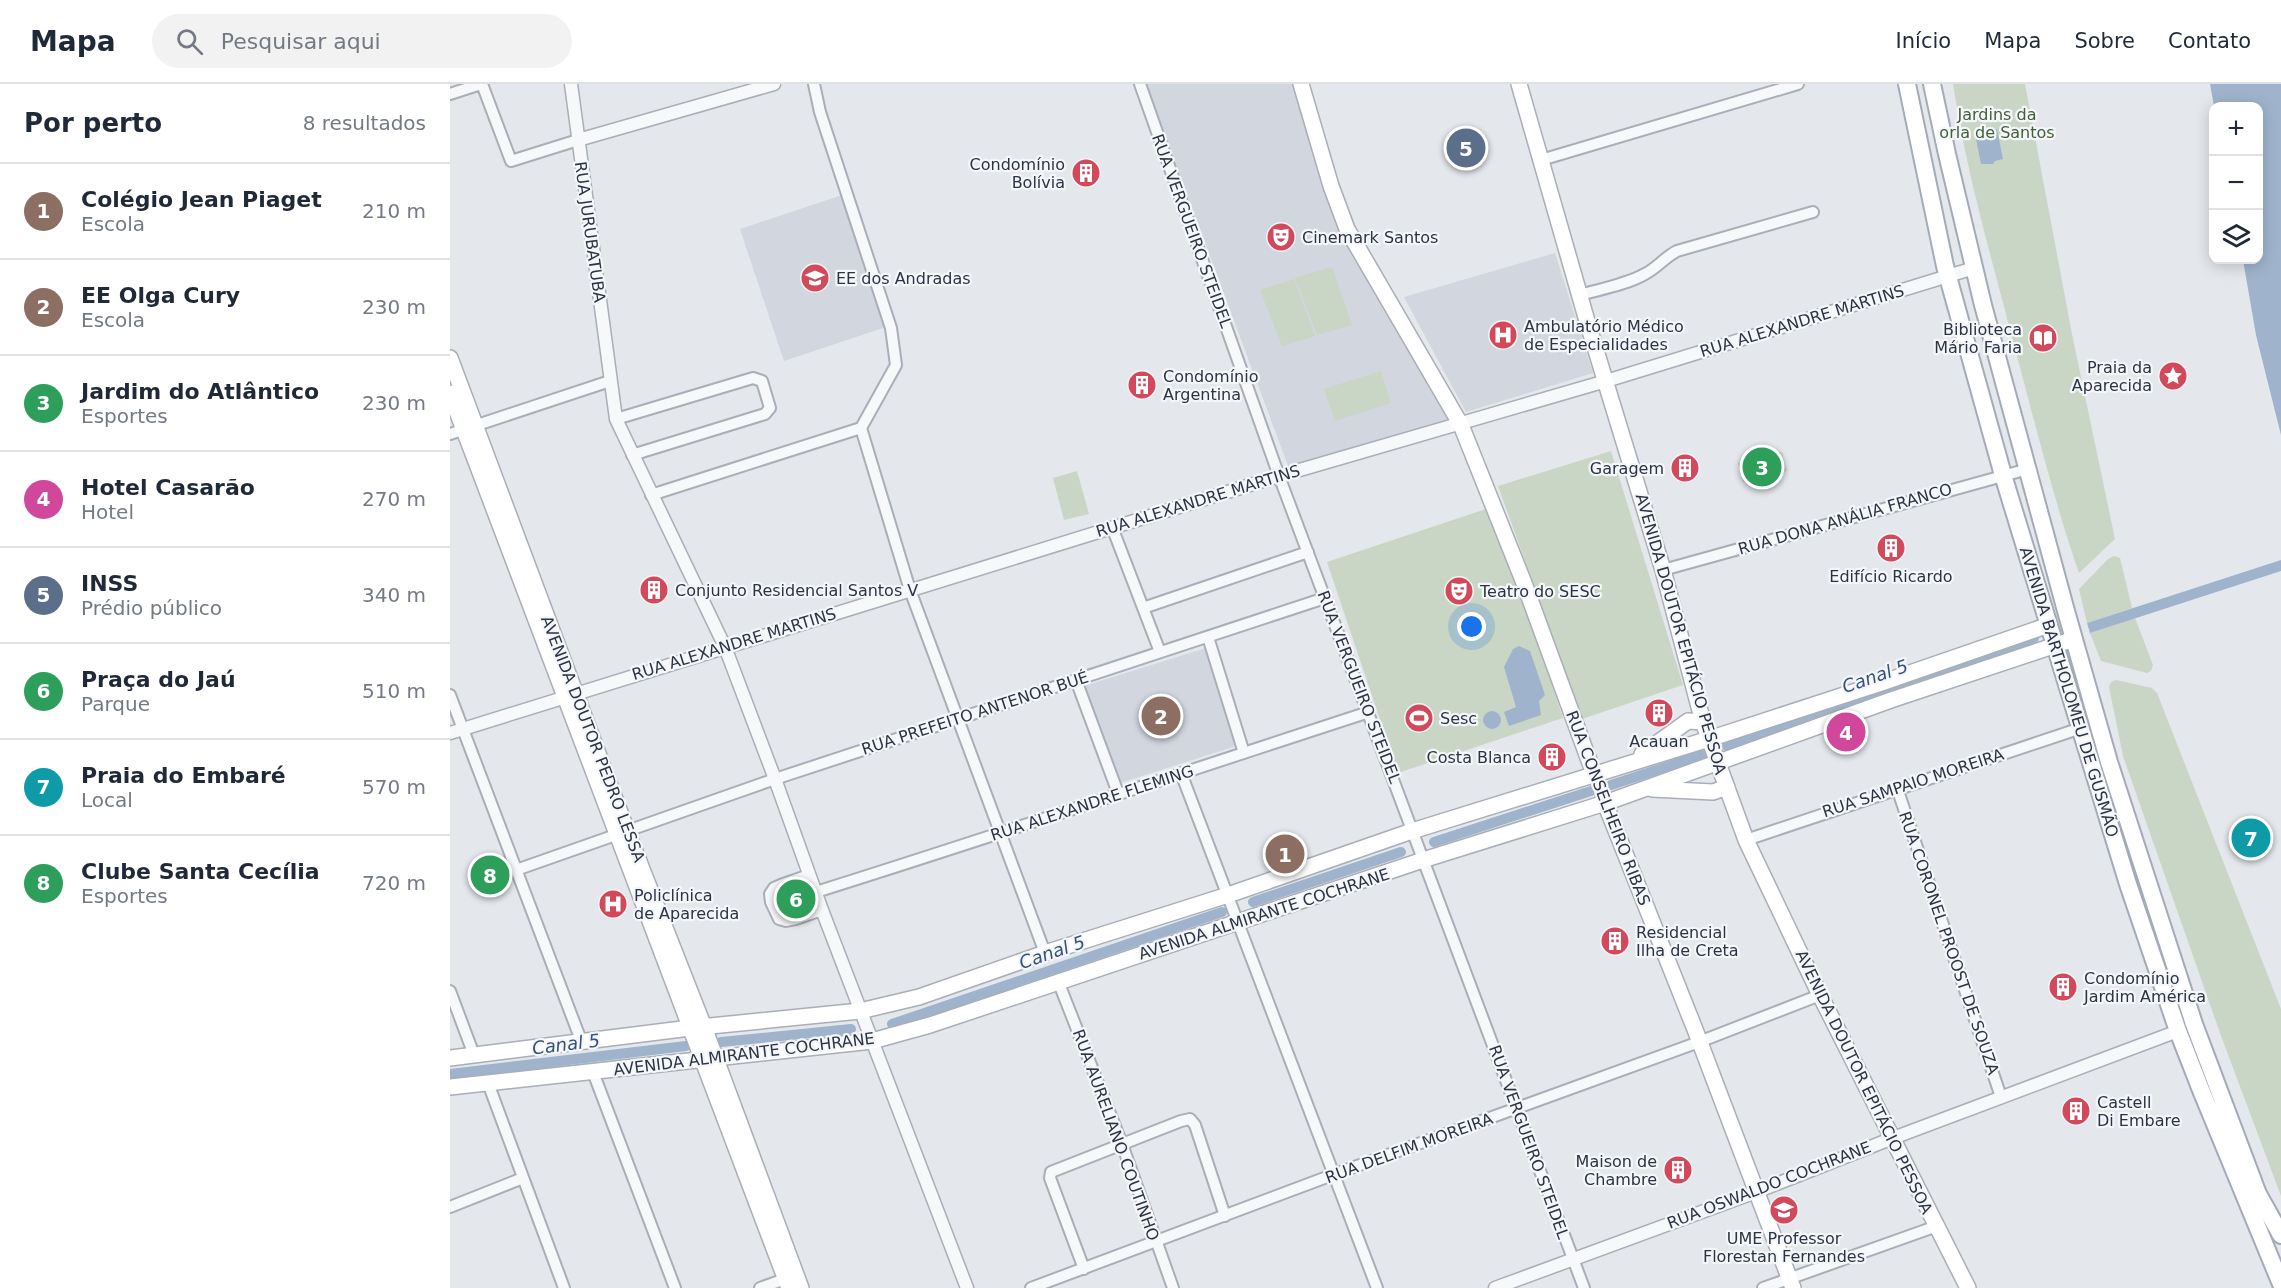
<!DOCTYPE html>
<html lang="pt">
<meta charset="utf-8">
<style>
:root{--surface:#fff;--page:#f2f2f3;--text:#1f2937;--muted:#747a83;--line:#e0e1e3;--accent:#7c3aed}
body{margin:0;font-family:"DejaVu Sans",sans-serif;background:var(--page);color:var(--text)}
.controls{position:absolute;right:18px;top:18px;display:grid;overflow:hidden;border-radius:12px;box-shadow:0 3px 15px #0003}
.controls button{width:54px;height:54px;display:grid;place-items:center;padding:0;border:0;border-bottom:2px solid var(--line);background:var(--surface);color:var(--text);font:30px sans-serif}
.you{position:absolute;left:1022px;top:543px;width:21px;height:21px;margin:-15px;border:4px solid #fff;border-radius:50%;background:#1a73e8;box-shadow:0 0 0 9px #1a73e833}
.badge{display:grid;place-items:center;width:39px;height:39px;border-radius:50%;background:var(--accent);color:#fff;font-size:20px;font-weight:700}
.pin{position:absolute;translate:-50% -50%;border:3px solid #fff;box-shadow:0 2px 6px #0006}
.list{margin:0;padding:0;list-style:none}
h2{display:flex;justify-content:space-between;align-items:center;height:78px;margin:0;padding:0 24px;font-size:26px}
h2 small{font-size:20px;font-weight:400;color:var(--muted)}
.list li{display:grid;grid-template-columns:39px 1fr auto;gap:18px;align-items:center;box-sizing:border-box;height:96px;padding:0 24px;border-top:2px solid var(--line)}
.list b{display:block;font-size:22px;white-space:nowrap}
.list p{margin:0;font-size:20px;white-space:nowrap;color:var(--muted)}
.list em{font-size:20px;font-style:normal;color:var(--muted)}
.icon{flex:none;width:33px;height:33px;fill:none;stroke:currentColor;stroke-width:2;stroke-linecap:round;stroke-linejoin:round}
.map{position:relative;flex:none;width:1831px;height:1204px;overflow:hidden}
header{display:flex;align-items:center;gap:36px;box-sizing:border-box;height:84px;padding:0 30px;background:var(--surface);border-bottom:2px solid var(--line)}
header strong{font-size:28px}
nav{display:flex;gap:33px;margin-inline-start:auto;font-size:21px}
.search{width:420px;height:54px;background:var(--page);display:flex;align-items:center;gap:15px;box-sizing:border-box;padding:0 21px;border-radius:33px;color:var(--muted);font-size:22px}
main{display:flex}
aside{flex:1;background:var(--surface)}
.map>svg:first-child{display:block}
.built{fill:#d2d6de}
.green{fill:#c9d6c5}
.water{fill:#9fb4cc}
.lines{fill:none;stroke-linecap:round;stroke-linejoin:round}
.canal{stroke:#9fb4cc;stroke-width:10}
.minor-casing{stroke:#a9aeb7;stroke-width:14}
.tertiary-casing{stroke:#a9aeb7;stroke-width:15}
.secondary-casing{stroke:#a9aeb7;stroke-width:18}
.primary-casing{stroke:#a3abb8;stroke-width:20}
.minor{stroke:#f7f8fa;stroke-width:10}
.tertiary{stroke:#f7f8fa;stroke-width:12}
.secondary{stroke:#fff;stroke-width:15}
.primary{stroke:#fff;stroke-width:16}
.labels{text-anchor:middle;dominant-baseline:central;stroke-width:4.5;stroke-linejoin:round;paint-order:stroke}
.park-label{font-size:16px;fill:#3f6138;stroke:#f4f6f9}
.poi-label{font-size:16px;fill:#2b3445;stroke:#f4f6f9;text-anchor:start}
.street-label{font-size:16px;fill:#2b3445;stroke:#f4f6f9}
.water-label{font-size:18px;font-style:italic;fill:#34527a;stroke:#f4f6f9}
</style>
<header>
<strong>Mapa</strong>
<div class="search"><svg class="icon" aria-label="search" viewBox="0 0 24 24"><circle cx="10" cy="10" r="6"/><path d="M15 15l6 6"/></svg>Pesquisar aqui</div>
<nav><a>Início</a><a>Mapa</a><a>Sobre</a><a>Contato</a></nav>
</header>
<main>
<aside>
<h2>Por perto<small>8 resultados</small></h2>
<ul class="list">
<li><span class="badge" style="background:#8d6e63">1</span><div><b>Colégio Jean Piaget</b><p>Escola</p></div><em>210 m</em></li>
<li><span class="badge" style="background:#8d6e63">2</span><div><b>EE Olga Cury</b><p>Escola</p></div><em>230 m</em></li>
<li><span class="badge" style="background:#2e9e5b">3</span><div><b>Jardim do Atlântico</b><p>Esportes</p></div><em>230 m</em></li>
<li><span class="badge" style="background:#d1479c">4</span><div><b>Hotel Casarão</b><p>Hotel</p></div><em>270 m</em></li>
<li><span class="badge" style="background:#5c6f8a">5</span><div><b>INSS</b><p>Prédio público</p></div><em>340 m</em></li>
<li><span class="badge" style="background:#2e9e5b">6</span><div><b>Praça do Jaú</b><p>Parque</p></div><em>510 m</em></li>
<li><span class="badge" style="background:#0f9aa8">7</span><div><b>Praia do Embaré</b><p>Local</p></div><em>570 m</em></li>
<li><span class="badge" style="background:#2e9e5b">8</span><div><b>Clube Santa Cecília</b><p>Esportes</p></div><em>720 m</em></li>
</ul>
</aside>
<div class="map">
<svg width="1831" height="1204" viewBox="0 0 1831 1204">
<rect width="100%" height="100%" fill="#e4e7ec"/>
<!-- built -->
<path class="built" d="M 696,0 L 846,0 L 895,152 L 1000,329 L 1000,339 L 840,387 Z
M 395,110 L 439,242 L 334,277 L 290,145 Z
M 1105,169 L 1143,289 L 1016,328 L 954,213 Z
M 756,564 L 786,662 L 670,699 L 634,602 Z"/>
<!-- green -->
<path class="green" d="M 1503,0 L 1575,0 L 1622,250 L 1665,455 L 1629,489 C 1603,414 1584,335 1563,257 C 1541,172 1516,87 1503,0 Z
M 882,183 L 902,241 L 867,251 L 845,194 Z
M 844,195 L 865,252 L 832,262 L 810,206 Z
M 931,287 L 941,319 L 885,337 L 874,305 Z
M 1161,367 L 1233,601 L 1132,635 L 1048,402 Z
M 1332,368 L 1337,387 L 1293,398 L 1288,379 Z
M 627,387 L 639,430 L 614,436 L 603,394 Z
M 1042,423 L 1113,634 L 948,689 L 877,478 Z
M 1664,472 L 1670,474 L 1682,524 L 1637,539 L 1629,505 L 1658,475 Z
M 1685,534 L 1703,581 L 1701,587 L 1697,589 L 1651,577 L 1640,549 Z
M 1666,596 L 1702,604 L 1707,609 L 1831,925 L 1831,1112 L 1770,949 L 1673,672 L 1659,603 L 1661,598 Z
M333 814a13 13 0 1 1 26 0a13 13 0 1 1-26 0Z"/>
<!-- water -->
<path class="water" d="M 1760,0 L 1831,0 L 1831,351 L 1806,251 L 1793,176 L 1808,176 L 1808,22 L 1764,22 Z
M 1535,45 L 1539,47 L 1547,45 L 1553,75 L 1545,77 L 1543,80 L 1531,80 L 1525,50 L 1532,48 Z
M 1831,476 L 1831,487 L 1640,549 L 1637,539 Z
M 1069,562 L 1080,567 L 1095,611 L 1089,617 L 1091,631 L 1059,642 L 1054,628 L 1066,623 L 1054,583 L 1063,565 Z
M1033 636a9 9 0 1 1 18 0a9 9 0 1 1-18 0Z"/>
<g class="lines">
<!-- canal -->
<path class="canal" d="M 1277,662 L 1584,554
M 1161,701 L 1252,671
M 984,758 L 1141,707
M 803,818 L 951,768
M 442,940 L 772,828
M 271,958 L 401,945
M 0,990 L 236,962"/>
<!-- minor casing -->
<g class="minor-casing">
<path id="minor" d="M 32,0 L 61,77 L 128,56
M 364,0 L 370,28 L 441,244 L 446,281 L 411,344 L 460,506 L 595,869
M 690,0 L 829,392 L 1134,1204
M 0,10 L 31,0
M 1091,76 L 1348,0
M 1130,211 C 1151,205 1175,201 1195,190 C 1207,184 1215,173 1227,167 L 1363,128
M 166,335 L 303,294 L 312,297 L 320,324 L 315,330 L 182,371
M 0,350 L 160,297
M 201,411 L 411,344
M 662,443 L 710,568
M 1213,486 L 1578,385
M 693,524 L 858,468
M 758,553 L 794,669
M 626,596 L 668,709
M 0,611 L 132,959
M 731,689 L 927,1204
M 1447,704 L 1551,1013
M 1296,756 L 1631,644
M 66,786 L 325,695 L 875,514
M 359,791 L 333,800 L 324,804 L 320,810 L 321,818 L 329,835 L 336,837 L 346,835 L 372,826
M 366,808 C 551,750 734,688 919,628
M 608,897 L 672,1060 L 723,1204
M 0,907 L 24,971
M 143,988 L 225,1204
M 38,999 L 114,1204
M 0,1123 L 73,1094
M 634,1185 L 600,1094 L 601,1088 L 731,1037 L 740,1035 L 745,1041 L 775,1132
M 310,1204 L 335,1195
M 581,1204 L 885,1090 L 1249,958 L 1370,911
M 1313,1204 L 1487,1142"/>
</g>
<!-- tertiary casing -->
<g class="tertiary-casing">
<path id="tertiary" d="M 121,0 L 166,335 L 275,563 L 325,695 L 372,826 L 517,1204
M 128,56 L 324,0
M 0,649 L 829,392 L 1156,297 L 1524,184
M 1144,690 L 1155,719
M 1045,1204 L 1306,1108 L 1443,1054 L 1728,947"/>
</g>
<!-- secondary casing -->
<g class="secondary-casing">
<path id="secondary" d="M 851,0 L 881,102 L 897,145 L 1011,341 L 1074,499 L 1144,690
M 1069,0 L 1137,237 L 1213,486 L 1253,638 L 1296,756 L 1370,911 L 1518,1204
M 0,274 L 177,747 L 254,943 L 351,1204
M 0,309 L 339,1204
M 1192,670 L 1238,637 L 1253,638
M 1202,705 L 1263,708 L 1277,703
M 1155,719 L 1246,948 L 1343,1204
M 0,974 L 240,944 L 410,927 L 469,913 L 595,869 L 778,811 L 962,747 L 1259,655 L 1434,598 L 1599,541
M 0,1003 L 422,957 L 480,941 L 973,776 L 1155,719 L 1441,616 L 1624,555"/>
</g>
<!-- primary casing -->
<g class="primary-casing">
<path id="primary" d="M 1457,0 L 1495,182 L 1553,391 L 1678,800 L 1728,947 L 1751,1006 L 1831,1200
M 1482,0 L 1497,70 L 1533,221 L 1616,527 L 1659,678 L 1744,940 L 1808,1110 L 1831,1151"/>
</g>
<!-- minor -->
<use href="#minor" class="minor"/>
<!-- tertiary -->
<use href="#tertiary" class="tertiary"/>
<!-- secondary -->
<use href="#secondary" class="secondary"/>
<!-- primary -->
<use href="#primary" class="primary"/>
</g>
<!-- icons -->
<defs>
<g id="building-disc" transform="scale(1.5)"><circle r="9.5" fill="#d1495b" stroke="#f4f6f9"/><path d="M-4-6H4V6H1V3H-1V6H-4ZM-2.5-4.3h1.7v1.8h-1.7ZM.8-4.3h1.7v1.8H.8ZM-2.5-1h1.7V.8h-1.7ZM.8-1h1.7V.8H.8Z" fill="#fff"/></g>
<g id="theatre-disc" transform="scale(1.5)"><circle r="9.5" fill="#d1495b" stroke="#f4f6f9"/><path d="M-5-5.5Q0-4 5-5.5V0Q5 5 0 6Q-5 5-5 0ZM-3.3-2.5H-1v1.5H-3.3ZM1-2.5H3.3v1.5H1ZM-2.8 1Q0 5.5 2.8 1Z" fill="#fff"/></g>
<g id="school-disc" transform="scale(1.5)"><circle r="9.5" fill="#d1495b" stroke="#f4f6f9"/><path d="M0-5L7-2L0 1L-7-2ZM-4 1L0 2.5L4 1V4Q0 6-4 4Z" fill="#fff"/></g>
<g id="hospital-disc" transform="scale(1.5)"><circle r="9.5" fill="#d1495b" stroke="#f4f6f9"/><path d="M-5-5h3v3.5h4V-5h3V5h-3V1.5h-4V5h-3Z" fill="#fff"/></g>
<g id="library-disc" transform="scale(1.5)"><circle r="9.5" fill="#d1495b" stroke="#f4f6f9"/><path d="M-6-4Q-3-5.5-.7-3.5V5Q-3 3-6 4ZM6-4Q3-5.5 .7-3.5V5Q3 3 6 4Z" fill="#fff"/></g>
<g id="sight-disc" transform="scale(1.5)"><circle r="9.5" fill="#d1495b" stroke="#f4f6f9"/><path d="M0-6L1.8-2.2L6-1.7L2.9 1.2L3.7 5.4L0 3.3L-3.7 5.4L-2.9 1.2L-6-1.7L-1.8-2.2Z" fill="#fff"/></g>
<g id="stadium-disc" transform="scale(1.5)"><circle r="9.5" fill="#d1495b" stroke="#f4f6f9"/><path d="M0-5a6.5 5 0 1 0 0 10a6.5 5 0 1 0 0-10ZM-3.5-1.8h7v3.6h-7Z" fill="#fff"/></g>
</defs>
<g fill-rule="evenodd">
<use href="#building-disc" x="636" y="89"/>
<use href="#theatre-disc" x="831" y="153"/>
<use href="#school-disc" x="365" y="194"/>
<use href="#hospital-disc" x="1053" y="251"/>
<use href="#library-disc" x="1593" y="254"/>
<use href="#sight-disc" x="1723" y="292"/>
<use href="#building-disc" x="692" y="301"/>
<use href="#building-disc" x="1235" y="384"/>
<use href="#building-disc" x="1441" y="464"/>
<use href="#building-disc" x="204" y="506"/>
<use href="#theatre-disc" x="1009" y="507"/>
<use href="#building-disc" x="1209" y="629"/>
<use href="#stadium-disc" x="969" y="634"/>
<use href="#building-disc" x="1102" y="673"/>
<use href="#hospital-disc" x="163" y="820"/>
<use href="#building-disc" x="1165" y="857"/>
<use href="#building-disc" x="1613" y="903"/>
<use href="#building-disc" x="1626" y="1027"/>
<use href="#building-disc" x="1228" y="1086"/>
<use href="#school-disc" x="1334" y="1126"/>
</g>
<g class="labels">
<!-- park labels -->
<g class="park-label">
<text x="1547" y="30">Jardins da<tspan x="1547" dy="18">orla de Santos</tspan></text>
</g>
<!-- poi labels -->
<g class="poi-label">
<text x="615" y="80" text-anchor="end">Condomínio<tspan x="615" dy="18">Bolívia</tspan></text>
<text x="852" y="153">Cinemark Santos</text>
<text x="386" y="194">EE dos Andradas</text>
<text x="1074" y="242">Ambulatório Médico<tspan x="1074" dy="18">de Especialidades</tspan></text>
<text x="1572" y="245" text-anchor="end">Biblioteca<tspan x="1572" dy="18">Mário Faria</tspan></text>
<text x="1702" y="283" text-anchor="end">Praia da<tspan x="1702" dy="18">Aparecida</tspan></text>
<text x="713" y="292">Condomínio<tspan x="713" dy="18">Argentina</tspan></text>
<text x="1214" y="384" text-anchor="end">Garagem</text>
<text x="1441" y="492" text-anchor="middle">Edifício Ricardo</text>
<text x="225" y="506">Conjunto Residencial Santos V</text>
<text x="1030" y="507">Teatro do SESC</text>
<text x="990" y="634">Sesc</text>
<text x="1209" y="657" text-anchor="middle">Acauan</text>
<text x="1081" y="673" text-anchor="end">Costa Blanca</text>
<text x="184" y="811">Policlínica<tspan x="184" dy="18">de Aparecida</tspan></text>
<text x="1186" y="848">Residencial<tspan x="1186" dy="18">Ilha de Creta</tspan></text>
<text x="1634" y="894">Condomínio<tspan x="1634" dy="18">Jardim América</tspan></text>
<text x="1647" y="1018">Castell<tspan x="1647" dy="18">Di Embare</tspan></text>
<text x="1207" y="1077" text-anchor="end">Maison de<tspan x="1207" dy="18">Chambre</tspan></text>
<text x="1334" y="1154" text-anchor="middle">UME Professor<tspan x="1334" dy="18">Florestan Fernandes</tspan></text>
</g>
<!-- street labels -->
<g class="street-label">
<text transform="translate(742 147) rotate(70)">RUA VERGUEIRO STEIDEL</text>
<text transform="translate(140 148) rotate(82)">RUA JURUBATUBA</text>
<text transform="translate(1352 237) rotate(-17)">RUA ALEXANDRE MARTINS</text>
<text transform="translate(748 417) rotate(-17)">RUA ALEXANDRE MARTINS</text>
<text transform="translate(1395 435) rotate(-16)">RUA DONA ANÁLIA FRANCO</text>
<text transform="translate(1231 550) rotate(74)">AVENIDA DOUTOR EPITÁCIO PESSOA</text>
<text transform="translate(284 560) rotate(-17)">RUA ALEXANDRE MARTINS</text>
<text transform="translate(909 603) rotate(69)">RUA VERGUEIRO STEIDEL</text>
<text transform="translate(1619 608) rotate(73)">AVENIDA BARTHOLOMEU DE GUSMÃO</text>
<text transform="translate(525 629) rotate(-18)">RUA PREFEITO ANTENOR BUÉ</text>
<text transform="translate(143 655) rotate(69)">AVENIDA DOUTOR PEDRO LESSA</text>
<text transform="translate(1463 699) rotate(-18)">RUA SAMPAIO MOREIRA</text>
<text transform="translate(642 719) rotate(-18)">RUA ALEXANDRE FLEMING</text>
<text transform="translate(1158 724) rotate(69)">RUA CONSELHEIRO RIBAS</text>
<text transform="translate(814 830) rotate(-18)">AVENIDA ALMIRANTE COCHRANE</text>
<text transform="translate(1499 859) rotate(71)">RUA CORONEL PROOST DE SOUZA</text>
<text transform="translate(294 970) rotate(-7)">AVENIDA ALMIRANTE COCHRANE</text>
<text transform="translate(1414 998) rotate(64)">AVENIDA DOUTOR EPITÁCIO PESSOA</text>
<text transform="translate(666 1051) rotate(70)">RUA AURELIANO COUTINHO</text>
<text transform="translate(1079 1058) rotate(70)">RUA VERGUEIRO STEIDEL</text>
<text transform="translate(959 1064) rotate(-20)">RUA DELFIM MOREIRA</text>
<text transform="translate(1319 1101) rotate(-21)">RUA OSWALDO COCHRANE</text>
</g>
<!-- water labels -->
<g class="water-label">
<text transform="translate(1425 592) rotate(-19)">Canal 5</text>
<text transform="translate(602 868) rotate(-19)">Canal 5</text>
<text transform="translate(116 960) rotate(-7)">Canal 5</text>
</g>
</g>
</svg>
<div class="controls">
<button>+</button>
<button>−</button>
<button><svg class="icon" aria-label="layers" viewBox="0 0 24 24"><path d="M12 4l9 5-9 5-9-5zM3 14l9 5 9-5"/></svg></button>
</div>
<div class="you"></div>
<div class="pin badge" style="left:835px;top:770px;background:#8d6e63">1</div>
<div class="pin badge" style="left:711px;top:632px;background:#8d6e63">2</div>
<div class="pin badge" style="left:1312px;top:383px;background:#2e9e5b">3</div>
<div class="pin badge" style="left:1396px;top:648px;background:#d1479c">4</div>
<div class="pin badge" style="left:1016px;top:64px;background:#5c6f8a">5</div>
<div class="pin badge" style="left:346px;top:815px;background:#2e9e5b">6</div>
<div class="pin badge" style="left:1801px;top:754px;background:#0f9aa8">7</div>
<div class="pin badge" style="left:40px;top:791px;background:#2e9e5b">8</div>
</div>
</main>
